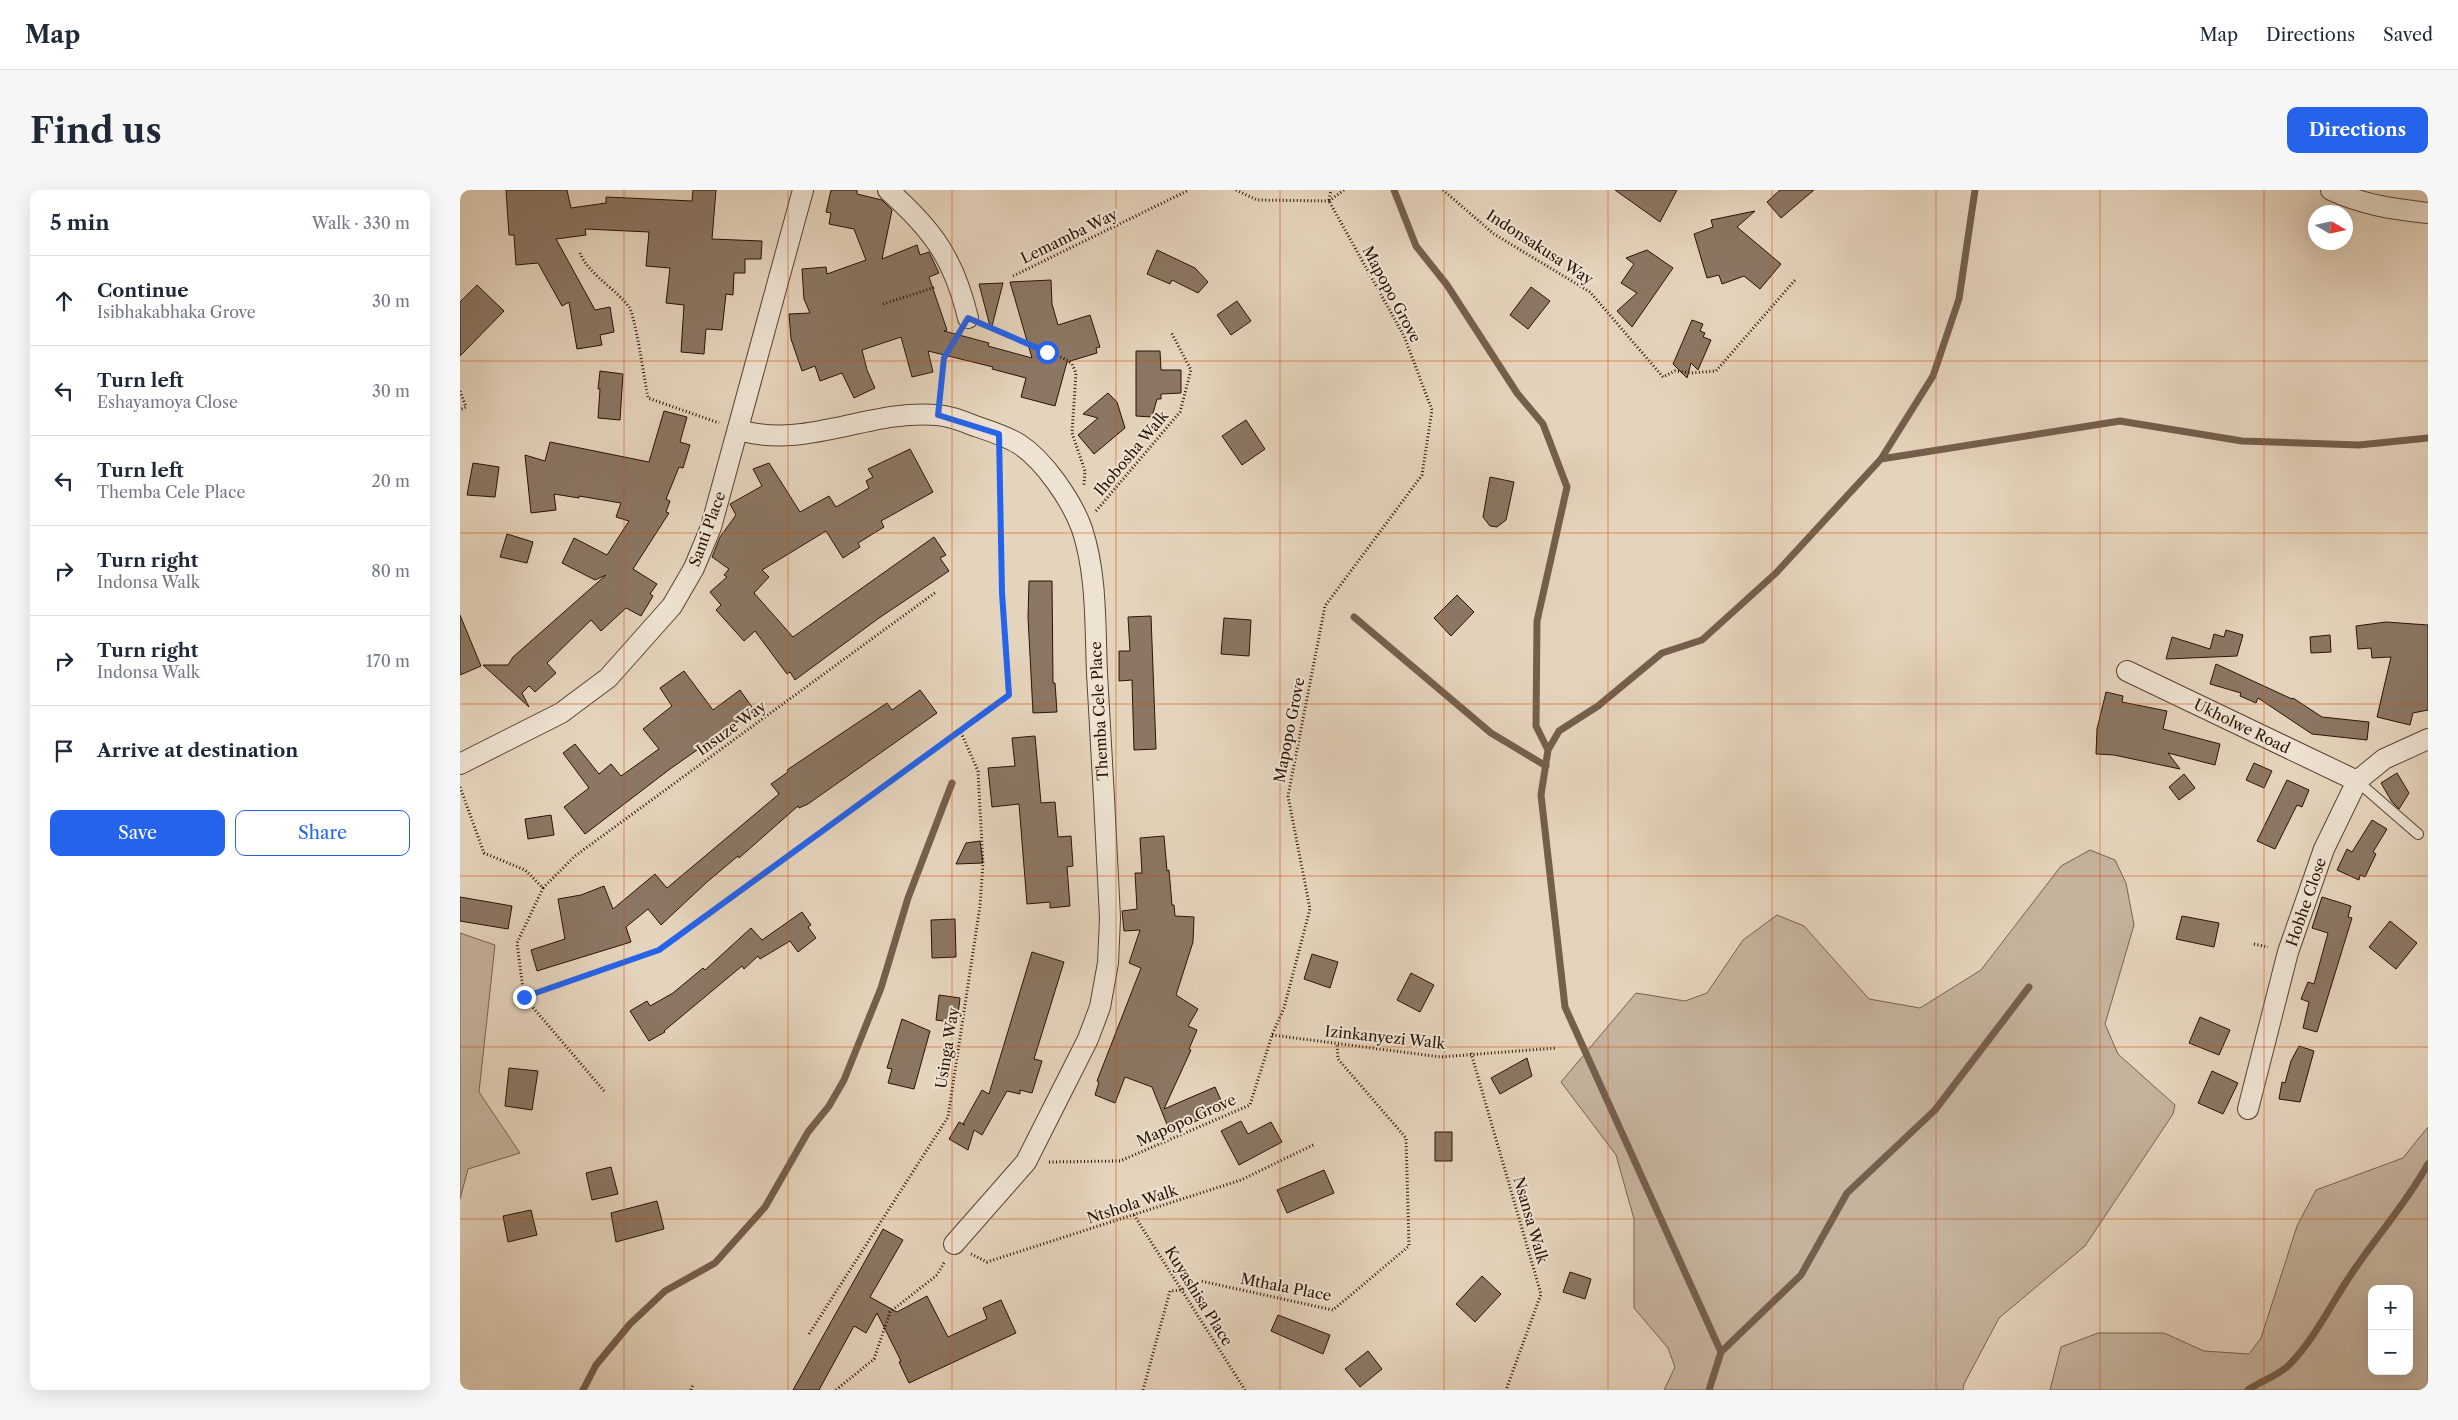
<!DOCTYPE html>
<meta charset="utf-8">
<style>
:root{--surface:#fff;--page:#f6f6f7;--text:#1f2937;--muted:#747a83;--line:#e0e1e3;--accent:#2563eb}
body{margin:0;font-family:"Libre Caslon Text",serif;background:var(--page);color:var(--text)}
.controls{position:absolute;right:15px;bottom:15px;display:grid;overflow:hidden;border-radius:10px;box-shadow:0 5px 20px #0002}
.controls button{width:45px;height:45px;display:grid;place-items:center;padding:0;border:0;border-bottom:1px solid var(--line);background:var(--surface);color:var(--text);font:25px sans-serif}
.compass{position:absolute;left:1848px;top:15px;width:45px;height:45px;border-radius:50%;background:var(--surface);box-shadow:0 5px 20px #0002;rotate:99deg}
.stop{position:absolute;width:15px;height:15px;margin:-11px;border:4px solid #2563eb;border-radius:50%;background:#fff}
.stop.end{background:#2563eb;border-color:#fff;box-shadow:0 1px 5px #0008}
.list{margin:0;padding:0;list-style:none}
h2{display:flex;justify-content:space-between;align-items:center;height:65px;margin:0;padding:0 20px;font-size:21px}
h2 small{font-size:16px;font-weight:400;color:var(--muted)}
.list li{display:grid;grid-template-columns:32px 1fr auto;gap:15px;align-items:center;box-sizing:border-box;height:90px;padding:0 20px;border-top:1px solid var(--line)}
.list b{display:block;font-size:19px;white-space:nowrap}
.list p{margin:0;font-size:16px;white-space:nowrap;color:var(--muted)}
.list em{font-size:16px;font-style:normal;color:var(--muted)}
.actions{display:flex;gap:10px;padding:15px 20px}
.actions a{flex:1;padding:11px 0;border:1px solid var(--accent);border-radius:10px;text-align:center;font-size:18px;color:var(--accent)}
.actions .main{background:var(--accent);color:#fff}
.icon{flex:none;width:28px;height:28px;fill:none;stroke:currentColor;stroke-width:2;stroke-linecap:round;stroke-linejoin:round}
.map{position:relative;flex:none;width:1968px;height:1200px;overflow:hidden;border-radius:10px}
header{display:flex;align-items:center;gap:30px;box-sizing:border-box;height:70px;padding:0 25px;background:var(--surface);border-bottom:1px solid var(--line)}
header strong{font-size:24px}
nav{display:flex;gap:28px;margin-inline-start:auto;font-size:18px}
.intro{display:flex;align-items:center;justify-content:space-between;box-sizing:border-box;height:120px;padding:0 30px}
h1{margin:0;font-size:35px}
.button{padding:12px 22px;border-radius:10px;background:var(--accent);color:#fff;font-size:18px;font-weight:700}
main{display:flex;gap:30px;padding:0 30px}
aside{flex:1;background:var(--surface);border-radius:10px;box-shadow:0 5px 20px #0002}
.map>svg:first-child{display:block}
.green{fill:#c5b39d;stroke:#786250;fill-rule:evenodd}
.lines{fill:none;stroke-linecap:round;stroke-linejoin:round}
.stream{stroke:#745f4d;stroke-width:7}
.building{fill:#8b7764;stroke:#2a1204}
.lane-casing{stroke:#594232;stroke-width:12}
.street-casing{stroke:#594232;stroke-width:22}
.path{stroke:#2a1204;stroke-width:3;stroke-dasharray:1 2.5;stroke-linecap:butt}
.lane{stroke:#eee3d3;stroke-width:10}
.street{stroke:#eee3d3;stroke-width:20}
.route{stroke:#2563eb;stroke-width:6}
.grid{fill:none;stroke:#cc4e0b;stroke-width:1;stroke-opacity:0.55}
.labels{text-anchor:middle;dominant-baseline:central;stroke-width:4;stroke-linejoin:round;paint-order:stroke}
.street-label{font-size:15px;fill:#2a1204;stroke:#eee3d3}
</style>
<header>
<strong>Map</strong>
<nav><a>Map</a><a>Directions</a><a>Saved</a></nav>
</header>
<div class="intro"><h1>Find us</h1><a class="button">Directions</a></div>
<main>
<aside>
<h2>5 min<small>Walk · 330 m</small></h2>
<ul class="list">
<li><svg class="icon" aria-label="ahead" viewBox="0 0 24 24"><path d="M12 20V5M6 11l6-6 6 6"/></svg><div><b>Continue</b><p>Isibhakabhaka Grove</p></div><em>30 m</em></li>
<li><svg class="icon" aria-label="left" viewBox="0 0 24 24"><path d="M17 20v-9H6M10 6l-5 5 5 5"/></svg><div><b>Turn left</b><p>Eshayamoya Close</p></div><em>30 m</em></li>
<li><svg class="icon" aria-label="left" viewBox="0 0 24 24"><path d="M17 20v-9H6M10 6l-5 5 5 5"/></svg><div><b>Turn left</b><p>Themba Cele Place</p></div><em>20 m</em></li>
<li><svg class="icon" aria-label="right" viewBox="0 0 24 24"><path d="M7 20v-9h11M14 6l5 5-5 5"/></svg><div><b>Turn right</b><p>Indonsa Walk</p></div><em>80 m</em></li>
<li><svg class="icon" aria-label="right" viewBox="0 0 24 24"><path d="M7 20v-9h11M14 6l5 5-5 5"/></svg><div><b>Turn right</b><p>Indonsa Walk</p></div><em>170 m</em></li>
<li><svg class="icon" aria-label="arrive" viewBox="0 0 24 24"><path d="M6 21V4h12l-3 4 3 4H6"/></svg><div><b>Arrive at destination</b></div></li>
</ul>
<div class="actions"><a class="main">Save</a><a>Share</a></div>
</aside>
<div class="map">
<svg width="1968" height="1200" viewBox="0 0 1968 1200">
<rect width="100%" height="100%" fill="#e5d4bc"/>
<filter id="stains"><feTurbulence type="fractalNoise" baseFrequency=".004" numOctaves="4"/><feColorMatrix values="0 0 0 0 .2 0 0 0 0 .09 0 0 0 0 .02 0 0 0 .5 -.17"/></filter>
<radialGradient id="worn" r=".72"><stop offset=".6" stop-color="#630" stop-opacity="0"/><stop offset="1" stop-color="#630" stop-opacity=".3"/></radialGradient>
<!-- green -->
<path class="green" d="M 1630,660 L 1655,670 L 1666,693 L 1674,735 L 1645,834 L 1658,864 L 1715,915 L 1713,924 L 1625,1056 L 1539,1128 L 1504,1194 L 1503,1200 L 1204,1200 L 1215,1177 L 1208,1158 L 1174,1118 L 1174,1029 L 1156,965 L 1101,892 L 1176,803 L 1225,811 L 1247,803 L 1283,750 L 1317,725 L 1344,736 L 1409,809 L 1460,818 L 1521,780 L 1601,676 Z
M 0,743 L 35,755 L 19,902 L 60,963 L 8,979 L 0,1009 Z
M 1968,937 L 1968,1200 L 1590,1200 L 1601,1157 L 1638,1143 L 1704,1143 L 1744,1161 L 1789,1164 L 1801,1148 L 1837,1036 L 1856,1000 L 1943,968 ZM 1912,1099 L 1949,1099 L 1949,1181 L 1912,1181 Z"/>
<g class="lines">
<!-- stream -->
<path class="stream" d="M 934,0 L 956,56 L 987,95 L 1057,203 L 1083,234 L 1107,297 L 1077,431 L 1076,536 L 1088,560
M 1421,269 L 1660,231 L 1782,251 L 1899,255 L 1968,248
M 894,427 L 1031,543 L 1086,576
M 1261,1162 L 1341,1085 L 1387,1003 L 1475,920 L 1569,797
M 123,1200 L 136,1175 L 170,1134 L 205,1101 L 255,1073 L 305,1017 L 348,942 L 369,916 L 384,890 L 421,798 L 448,708 L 492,593
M 1249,1200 L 1261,1162 L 1105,817 L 1081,605 L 1088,560 L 1099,541 L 1138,516 L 1202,463 L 1242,450 L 1316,383 L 1421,269 L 1473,186 L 1499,109 L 1515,0
M 1788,1200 C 1801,1191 1820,1185 1830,1174 C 1855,1148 1870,1116 1890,1086 C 1915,1048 1946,1014 1968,974"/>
</g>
<!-- building -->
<path class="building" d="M 46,0 L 107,0 L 111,18 L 146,13 L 146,7 L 232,11 L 233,0 L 256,0 L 252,49 L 302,51 L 301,69 L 285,69 L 285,83 L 274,83 L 273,105 L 266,104 L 262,140 L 246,139 L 244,164 L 221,162 L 224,115 L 206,113 L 210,78 L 186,76 L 189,42 L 125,39 L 126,45 L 96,49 L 135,120 L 150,117 L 154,142 L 140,145 L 142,155 L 117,159 L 109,112 L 102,116 L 78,73 L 56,75 L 54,45 L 49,45 Z
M 371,0 L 397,0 L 397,4 L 422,10 L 432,20 L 422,69 L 457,55 L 460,65 L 469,62 L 479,83 L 469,87 L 487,140 L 484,141 L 529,153 L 528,156 L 572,168 L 550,92 L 591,90 L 592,114 L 598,135 L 630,125 L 640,157 L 636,158 L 637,163 L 607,172 L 595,216 L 561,207 L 566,188 L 532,179 L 533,177 L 468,161 L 473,182 L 452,187 L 441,147 L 402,160 L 407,180 L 415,198 L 394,208 L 382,183 L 360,191 L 355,176 L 342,181 L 331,149 L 329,124 L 350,123 L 344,109 L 342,79 L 366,77 L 367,84 L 406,70 L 394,39 L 369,34 L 371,23 L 366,22 Z
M 1155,0 L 1217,0 L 1200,32 Z
M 1320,0 L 1354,0 L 1321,28 L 1307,12 Z
M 1295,21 L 1277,37 L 1321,74 L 1300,99 L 1284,86 L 1262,94 L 1259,85 L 1247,88 L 1234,44 L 1253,37 L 1251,30 Z
M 697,60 L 735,78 L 748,92 L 738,103 L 712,90 L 710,94 L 687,84 Z
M 1187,60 L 1213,78 L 1172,137 L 1157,121 L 1177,103 L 1161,93 L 1174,74 L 1166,68 Z
M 543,93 L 531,140 L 519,94 Z
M 17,95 L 44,121 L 0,166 L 0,112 Z
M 1071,97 L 1090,111 L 1068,139 L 1050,125 Z
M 777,111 L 791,131 L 771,145 L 757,125 Z
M 1232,130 L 1243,134 L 1240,141 L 1245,143 L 1243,147 L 1251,150 L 1238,180 L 1231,173 L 1227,188 L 1213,174 Z
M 676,161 L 700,161 L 701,180 L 721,180 L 721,203 L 701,204 L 701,209 L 697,209 L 692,227 L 676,226 Z
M 140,181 L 163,184 L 160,230 L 138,228 L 140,199 L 138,199 Z
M 648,203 L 657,212 L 665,238 L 634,264 L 618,245 L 638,228 L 623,224 Z
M 204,221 L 227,227 L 220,252 L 230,255 L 223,278 L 219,277 L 206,309 L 210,311 L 206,322 L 209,323 L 173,379 L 197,394 L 190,404 L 193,406 L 181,426 L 166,418 L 141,441 L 131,430 L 87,473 L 96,483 L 75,502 L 69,496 L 62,503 L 69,517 L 23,475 L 48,475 L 53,467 L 146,385 L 135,390 L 102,373 L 114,348 L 147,365 L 169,331 L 156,327 L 161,313 L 119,306 L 119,308 L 94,304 L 96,320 L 71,323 L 65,265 L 85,271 L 90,252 L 189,272 Z
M 786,230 L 805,259 L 782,275 L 762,246 Z
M 450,259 L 473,302 L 421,331 L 424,337 L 398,353 L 400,357 L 383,368 L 366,341 L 302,380 L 309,387 L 294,403 L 333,447 L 474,347 L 486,365 L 480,368 L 489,381 L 419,428 L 335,490 L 330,482 L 327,484 L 295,441 L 284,451 L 256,420 L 261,415 L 250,402 L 267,387 L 264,385 L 269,379 L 252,367 L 260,347 L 276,325 L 270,314 L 302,296 L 293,279 L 309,273 L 340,322 L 369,306 L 376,317 L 409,298 L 406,291 L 413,287 L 408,279 Z
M 13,273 L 39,277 L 35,307 L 7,305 Z
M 1030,287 L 1054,292 L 1046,330 L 1037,337 L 1030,336 L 1023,327 Z
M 47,344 L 73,352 L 67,373 L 40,367 Z
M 569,391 L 592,391 L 593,493 L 595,493 L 597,522 L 573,523 L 568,427 Z
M 997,405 L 1014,422 L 991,446 L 974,428 Z
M 0,425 L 21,476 L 0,485 Z
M 691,426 L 696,559 L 674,560 L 672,490 L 659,491 L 659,461 L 670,461 L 668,427 Z
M 764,428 L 791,430 L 789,466 L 761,464 Z
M 1926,432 L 1968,435 L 1968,520 L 1953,523 L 1950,535 L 1917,527 L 1931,467 L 1912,468 L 1911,458 L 1898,459 L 1896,436 Z
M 1766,440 L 1783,445 L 1777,466 L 1706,469 L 1712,447 L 1750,459 L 1754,444 L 1764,447 Z
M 1870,445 L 1871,462 L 1851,463 L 1850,447 Z
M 1756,474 L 1832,509 L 1833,508 L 1862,527 L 1909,532 L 1907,550 L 1852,544 L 1798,508 L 1796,513 L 1780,506 L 1781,503 L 1750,494 Z
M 224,481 L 253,520 L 280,500 L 294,520 L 210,579 L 125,644 L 104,617 L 129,598 L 103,563 L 115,554 L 139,584 L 151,574 L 161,586 L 199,559 L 183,539 L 212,516 L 200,498 Z
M 460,500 L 477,523 L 348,614 L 339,618 L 338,616 L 279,668 L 278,666 L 247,692 L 201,735 L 188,719 L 166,737 L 171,752 L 77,781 L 71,760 L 105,749 L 98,709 L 121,705 L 144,696 L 153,719 L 195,684 L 207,698 L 319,604 L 311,594 L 328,582 L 327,580 L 427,513 L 432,520 Z
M 1646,502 L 1663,506 L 1662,512 L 1707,521 L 1703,539 L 1760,554 L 1755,575 L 1708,563 L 1720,579 L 1654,565 L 1636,564 L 1637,539 Z
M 575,546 L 581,613 L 595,612 L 598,647 L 611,646 L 613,676 L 607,677 L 610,716 L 590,718 L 590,712 L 567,714 L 559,614 L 532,617 L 528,578 L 555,576 L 552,548 Z
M 1794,573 L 1812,581 L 1804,598 L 1786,590 Z
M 1937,583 L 1949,603 L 1939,619 L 1932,612 L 1921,593 Z
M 1724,584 L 1735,598 L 1719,610 L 1709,597 Z
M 1827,590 L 1849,600 L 1842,617 L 1837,615 L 1815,659 L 1797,651 Z
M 91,625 L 94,645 L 68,649 L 65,629 Z
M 1912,630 L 1927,639 L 1913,662 L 1916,664 L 1905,687 L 1900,685 L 1899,690 L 1877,680 L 1887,659 L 1892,662 Z
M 704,646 L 707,681 L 709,680 L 712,715 L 714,715 L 715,726 L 734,727 L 733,752 L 716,805 L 738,819 L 728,836 L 737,840 L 729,859 L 731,860 L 704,919 L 755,897 L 765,919 L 710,942 L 692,897 L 665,887 L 655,913 L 635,905 L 639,892 L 637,891 L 681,778 L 669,773 L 680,740 L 664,741 L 662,721 L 677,719 L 675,683 L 682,683 L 680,648 Z
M 520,651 L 523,673 L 496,674 L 506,653 Z
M 0,707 L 52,716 L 48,739 L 0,731 Z
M 1862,707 L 1891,716 L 1888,727 L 1892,728 L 1857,842 L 1843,838 L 1849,812 L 1841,809 L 1848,792 L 1854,794 L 1868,743 L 1852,738 Z
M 342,722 L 351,735 L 348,737 L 356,748 L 338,762 L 330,751 L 300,769 L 298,766 L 284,779 L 282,776 L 204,841 L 205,842 L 189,851 L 170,821 L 187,811 L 190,816 L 213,803 L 243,778 L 245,780 L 291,738 L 302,750 Z
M 1722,726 L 1759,733 L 1754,757 L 1716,749 Z
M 495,729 L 496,767 L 472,768 L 471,730 Z
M 1930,731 L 1957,753 L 1936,779 L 1909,757 Z
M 572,762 L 604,772 L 574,869 L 582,871 L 572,903 L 560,900 L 560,904 L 547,901 L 522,945 L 514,940 L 508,960 L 489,949 L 499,932 L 505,935 L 503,934 L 522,900 L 529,904 Z
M 852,764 L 878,772 L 870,798 L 844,789 Z
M 951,783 L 974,795 L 960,822 L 937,810 Z
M 479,805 L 500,808 L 497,833 L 476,830 Z
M 1740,827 L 1770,840 L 1759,865 L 1729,853 Z
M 442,829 L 470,841 L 454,899 L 428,893 L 432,879 L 427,878 Z
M 1839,856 L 1854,861 L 1840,912 L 1819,909 L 1822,892 L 1825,893 L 1831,871 Z
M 1067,868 L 1072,886 L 1040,904 L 1031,888 Z
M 49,878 L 78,881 L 72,920 L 45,916 Z
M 1752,881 L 1778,893 L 1763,924 L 1738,913 Z
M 781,931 L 788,944 L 811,932 L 822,952 L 779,975 L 761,941 Z
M 975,942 L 992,942 L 992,971 L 975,971 Z
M 151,977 L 158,1004 L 132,1010 L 126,983 Z
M 864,980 L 874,1003 L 827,1023 L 817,1000 Z
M 197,1011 L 204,1039 L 156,1052 L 151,1023 Z
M 71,1020 L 77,1045 L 48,1052 L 43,1026 Z
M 423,1039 L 443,1050 L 410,1107 L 437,1122 L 467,1106 L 488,1147 L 527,1129 L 523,1118 L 541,1110 L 556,1143 L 449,1193 L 439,1172 L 441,1171 L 417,1123 L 406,1143 L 394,1136 L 359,1200 L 333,1200 Z
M 1110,1082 L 1131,1089 L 1125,1109 L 1103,1102 Z
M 1022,1086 L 1041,1104 L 1015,1132 L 996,1114 Z
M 818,1125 L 870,1145 L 863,1164 L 811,1141 Z
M 908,1161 L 922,1179 L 900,1197 L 885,1179 Z"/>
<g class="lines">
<!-- lane casing -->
<g class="lane-casing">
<path id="lane" d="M 1897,591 L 1958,644"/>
</g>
<!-- street casing -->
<g class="street-casing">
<path id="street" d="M 428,0 C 473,40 494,69 508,128
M 1871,0 C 1903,15 1933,19 1968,23
M 279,240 C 345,260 410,219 477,225 C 490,226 503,231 515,236 C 530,241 546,246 559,254 C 584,270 612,311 622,339 C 637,384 635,436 637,483 C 642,565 646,646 650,728 L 648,773 L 640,817 L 628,849 L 566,972 L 494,1054
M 1667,481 L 1897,591
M 0,574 L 101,523 L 148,488 L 212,416 L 234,378 L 251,337 L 343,0
M 1788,919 L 1828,762 L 1864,659 L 1897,591 L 1924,569 L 1968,549"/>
</g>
<!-- path -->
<path class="path" d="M 776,0 L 797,10 L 869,11
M 983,0 L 1034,44 L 1130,102 L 1203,187 L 1215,181 L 1231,183 L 1256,181 L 1335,90
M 869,10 L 871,0
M 869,11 L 884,0
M 120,63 C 129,85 154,97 169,117 C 175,124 185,193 188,208 L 259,233
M 553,86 L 729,0
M 423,114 L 476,97
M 526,136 L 605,169 L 612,174 L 616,183 L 612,243 L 625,281 L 624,295
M 0,201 L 6,217 L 0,220
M 480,204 L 484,169 L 498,145
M 636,321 L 720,222 L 731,180 L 711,142
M 0,597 L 24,663 L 65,680 L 83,698 L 57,753 L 64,807 L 199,760 L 549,505 L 543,403 L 539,267
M 83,698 L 115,666 L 476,402
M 1794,754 L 1808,757
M 64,807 L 145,902
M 812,845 L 981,867 L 1096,858
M 1011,863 L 1081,1104 L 1046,1200
M 589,972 L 660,971 L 790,915 L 812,845 L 824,818 L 850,719 L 828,606 L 865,416 L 962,285 L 972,220 L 944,146 L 869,11
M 674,1025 L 785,1200
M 511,1064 L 527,1072 L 781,990 L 855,954
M 349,1144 L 488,927 L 520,716 L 523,673 L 518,581 L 500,540
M 231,1200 L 233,1194
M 376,1200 L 414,1169 L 430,1122 L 477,1085 L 485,1071
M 683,1200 L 710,1101 L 721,1100 L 741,1091 L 873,1120 L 949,1056 L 946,948 L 878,869 L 877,854"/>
<!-- lane -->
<use href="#lane" class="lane"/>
<!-- street -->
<use href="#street" class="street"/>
</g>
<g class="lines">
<!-- route -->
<path class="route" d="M 64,807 L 199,760 L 549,505 L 542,403 L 539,244 L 478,225 L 484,168 L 508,128 L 587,162"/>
</g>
<!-- grid -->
<path class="grid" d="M 164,0 L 164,1200M 328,0 L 328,1200M 492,0 L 492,1200M 656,0 L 656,1200M 820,0 L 820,1200M 984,0 L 984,1200M 1148,0 L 1148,1200M 1312,0 L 1312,1200M 1476,0 L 1476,1200M 1640,0 L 1640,1200M 1804,0 L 1804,1200M 0,171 L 1968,171M 0,343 L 1968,343M 0,514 L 1968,514M 0,686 L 1968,686M 0,857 L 1968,857M 0,1029 L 1968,1029"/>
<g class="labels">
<!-- street labels -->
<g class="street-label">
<text transform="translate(609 46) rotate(-26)">Lemamba Way</text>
<text transform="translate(1080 57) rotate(33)">Indonsakusa Way</text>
<text transform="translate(932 104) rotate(62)">Mapopo Grove</text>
<text transform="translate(671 263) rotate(-50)">Ihobosha Walk</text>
<text transform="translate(247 339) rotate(-70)">Santi Place</text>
<text transform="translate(639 521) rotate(-93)">Themba Cele Place</text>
<text transform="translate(1782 536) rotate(26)">Ukholwe Road</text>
<text transform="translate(271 538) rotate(-36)">Insuze Way</text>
<text transform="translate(829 540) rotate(-79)">Mapopo Grove</text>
<text transform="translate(1846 712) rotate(-71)">Hobhe Close</text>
<text transform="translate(925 847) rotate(6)">Izinkanyezi Walk</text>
<text transform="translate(487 858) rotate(-81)">Usinga Way</text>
<text transform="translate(726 930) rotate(-24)">Mapopo Grove</text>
<text transform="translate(672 1014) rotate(-18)">Ntshola Walk</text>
<text transform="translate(1071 1030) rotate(74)">Nsansa Walk</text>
<text transform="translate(826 1097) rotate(11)">Mthala Place</text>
<text transform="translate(739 1106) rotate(58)">Kuyashisa Place</text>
</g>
</g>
<rect width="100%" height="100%" filter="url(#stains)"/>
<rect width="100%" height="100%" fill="url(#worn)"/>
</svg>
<div class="controls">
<button>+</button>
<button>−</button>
</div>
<svg class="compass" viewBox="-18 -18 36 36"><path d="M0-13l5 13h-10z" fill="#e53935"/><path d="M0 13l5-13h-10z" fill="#747a83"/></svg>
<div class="stop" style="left:587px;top:162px"></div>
<div class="stop end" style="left:64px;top:807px"></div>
</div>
</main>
